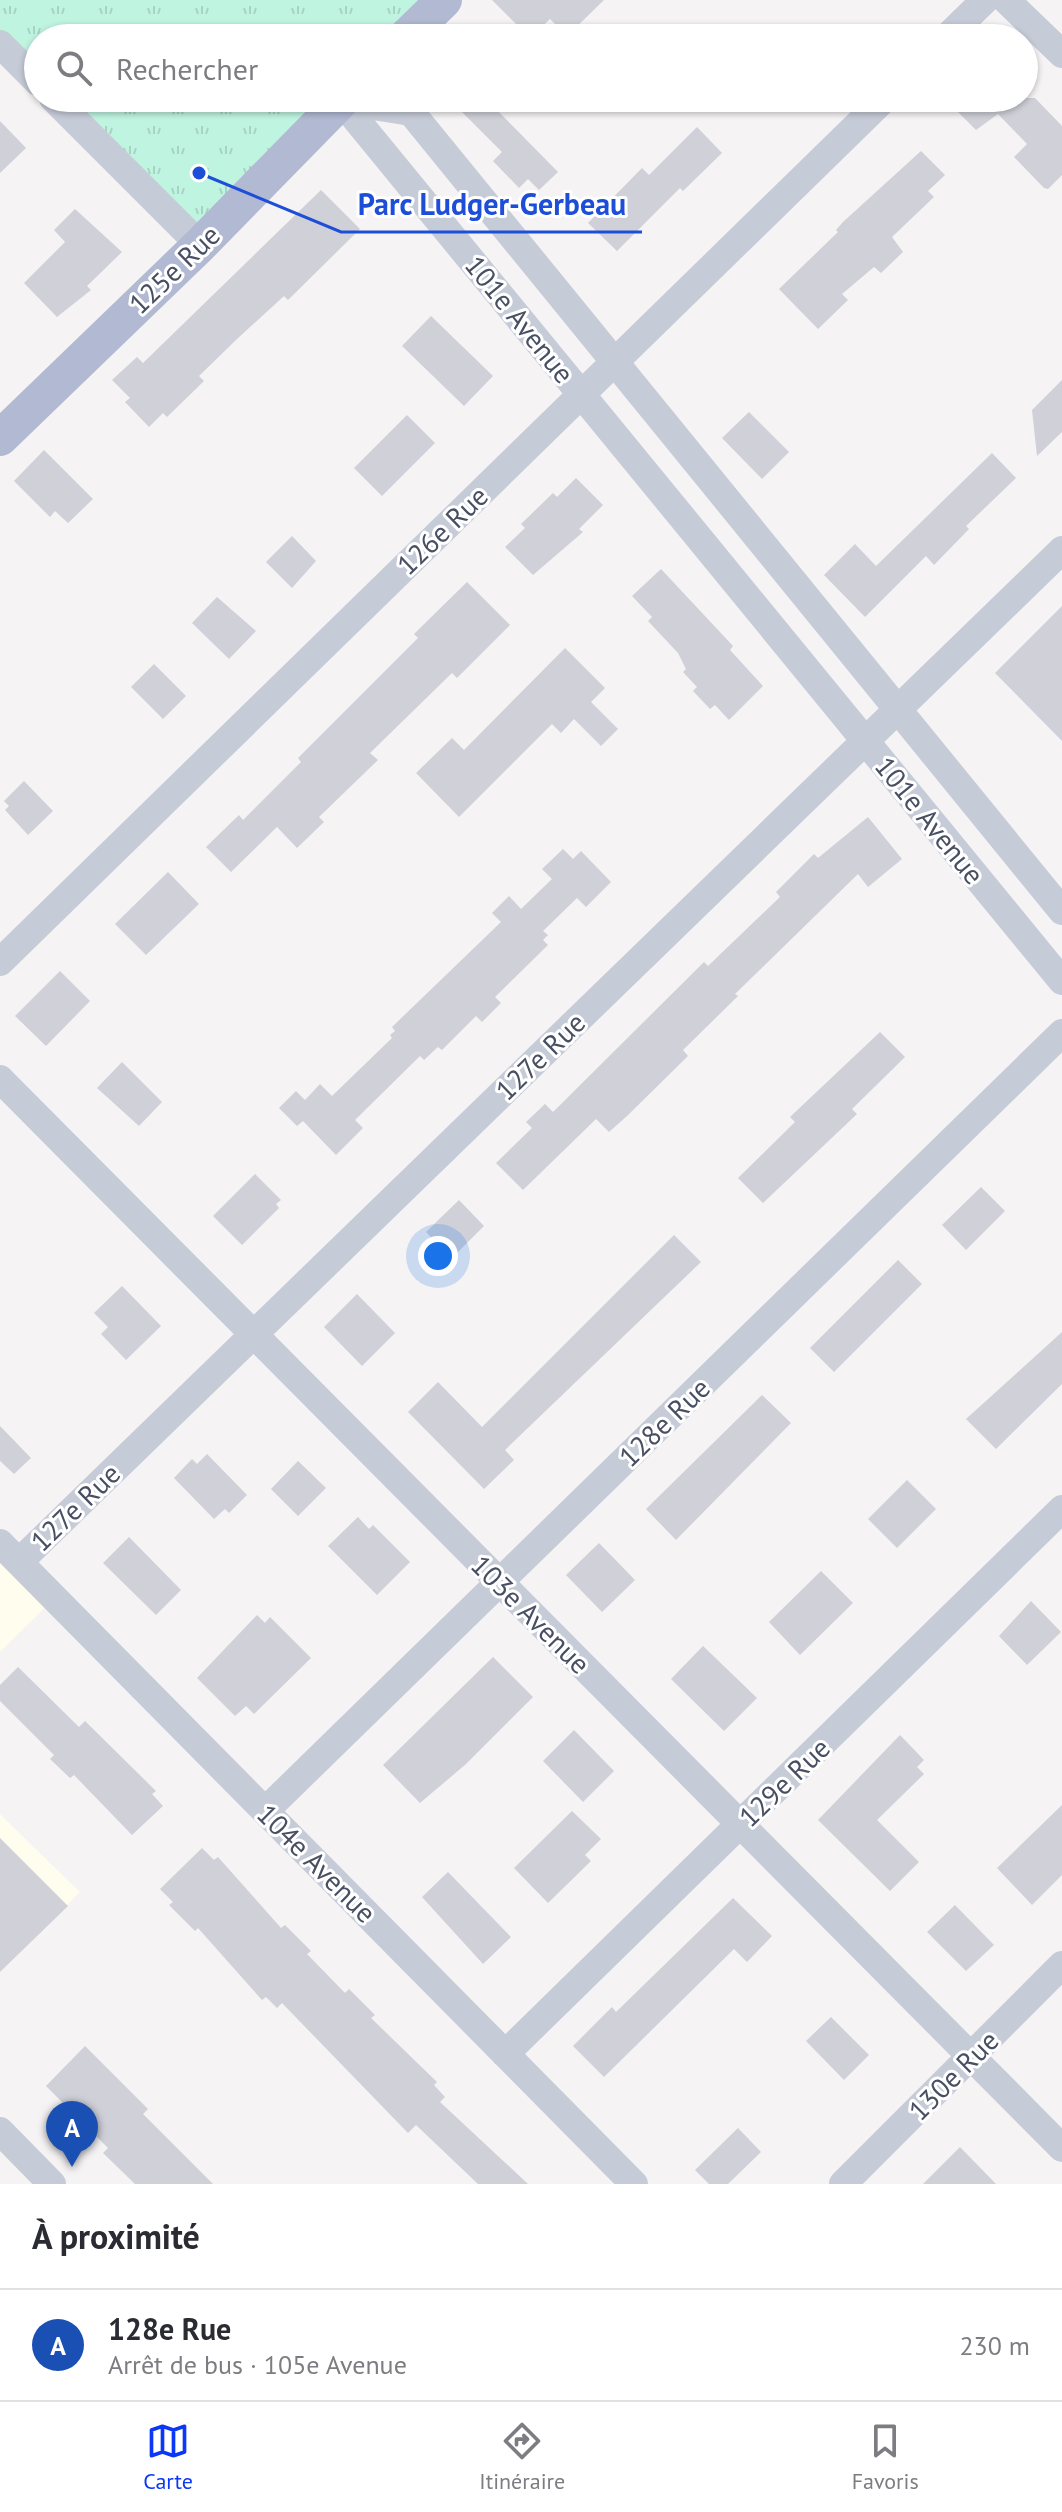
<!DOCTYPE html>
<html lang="fr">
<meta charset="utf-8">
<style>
:root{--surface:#fff;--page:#f7f7f7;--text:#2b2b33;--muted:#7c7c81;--line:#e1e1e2;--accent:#0b37f7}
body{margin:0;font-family:"PT Sans",sans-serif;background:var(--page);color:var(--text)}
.you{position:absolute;left:438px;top:1256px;width:28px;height:28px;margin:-20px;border:6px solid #fff;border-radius:50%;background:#1a73e8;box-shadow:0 0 0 12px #1a73e833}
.badge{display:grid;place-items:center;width:52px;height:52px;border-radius:50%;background:var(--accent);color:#fff;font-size:26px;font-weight:700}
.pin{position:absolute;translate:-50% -66px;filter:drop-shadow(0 2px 4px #0008)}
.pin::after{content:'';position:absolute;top:42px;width:28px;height:24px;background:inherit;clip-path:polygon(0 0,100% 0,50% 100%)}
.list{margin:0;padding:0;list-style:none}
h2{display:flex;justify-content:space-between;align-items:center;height:104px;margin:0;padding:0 32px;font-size:34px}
h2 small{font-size:26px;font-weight:400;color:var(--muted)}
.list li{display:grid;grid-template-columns:52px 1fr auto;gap:24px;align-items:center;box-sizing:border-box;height:112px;padding:0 32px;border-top:2px solid var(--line)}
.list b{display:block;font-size:30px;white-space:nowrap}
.list p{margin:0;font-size:26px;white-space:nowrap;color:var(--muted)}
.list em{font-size:26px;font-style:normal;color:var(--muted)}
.icon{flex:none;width:44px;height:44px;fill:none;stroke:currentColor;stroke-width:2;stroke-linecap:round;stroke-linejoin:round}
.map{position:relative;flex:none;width:1062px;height:2184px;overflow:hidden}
.search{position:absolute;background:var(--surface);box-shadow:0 2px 6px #0004;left:24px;right:24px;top:24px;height:88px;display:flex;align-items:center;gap:20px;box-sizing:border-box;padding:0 28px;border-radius:44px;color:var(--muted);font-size:30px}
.sheet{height:216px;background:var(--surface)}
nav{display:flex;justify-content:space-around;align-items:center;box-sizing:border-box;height:112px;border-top:2px solid var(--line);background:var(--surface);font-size:22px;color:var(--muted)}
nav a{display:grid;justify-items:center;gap:4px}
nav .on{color:var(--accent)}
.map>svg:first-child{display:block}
.commercial{fill:#fefdee}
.park{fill:url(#park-tufts)}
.building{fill:#cfd0d8}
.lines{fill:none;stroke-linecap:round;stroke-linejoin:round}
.minor{stroke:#c6cbd8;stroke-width:28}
.major{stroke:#b1b9d3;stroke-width:36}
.labels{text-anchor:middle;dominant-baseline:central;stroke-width:6;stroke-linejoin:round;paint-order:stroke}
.street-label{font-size:28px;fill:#484f62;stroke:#fff}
.leader{fill:none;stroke:#1d4ed8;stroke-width:3}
.callout-dot{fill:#1d4ed8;stroke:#fff;stroke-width:3}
.callout-label{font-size:30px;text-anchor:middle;font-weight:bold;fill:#1d4ed8;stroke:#fff;stroke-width:6;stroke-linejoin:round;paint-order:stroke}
</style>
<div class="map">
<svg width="1062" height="2184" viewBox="0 0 1062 2184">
<defs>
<pattern id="park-tufts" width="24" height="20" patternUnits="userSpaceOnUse" patternTransform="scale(2)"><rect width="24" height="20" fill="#bff4e1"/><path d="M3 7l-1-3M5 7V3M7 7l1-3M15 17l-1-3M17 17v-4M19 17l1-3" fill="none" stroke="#a6d3c4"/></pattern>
</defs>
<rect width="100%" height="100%" fill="#f5f3f3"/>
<!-- commercial -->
<path class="commercial" d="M 0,1543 L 55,1598 L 0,1652 Z
M 0,1814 L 80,1892 L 0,1972 Z"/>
<!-- park -->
<path class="park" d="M 0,0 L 444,0 L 405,38 L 38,38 L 38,82 L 0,44 Z
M 53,98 L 344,98 L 200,245 Z"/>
<!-- building -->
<path class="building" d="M 492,0 L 604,0 L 567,36 L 550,19 L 530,38 Z
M 448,98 L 511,98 L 498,111 L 558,172 L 539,190 L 528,179 L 519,188 L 493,161 L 502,152 Z
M 966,98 L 1035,98 L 1062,126 L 1062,175 L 1048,189 L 1044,188 L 1014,157 L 1027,144 L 998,114 L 976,130 L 955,109 Z
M 0,121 L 26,148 L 0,173 Z
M 697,127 L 722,153 L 683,191 L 680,188 L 617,251 L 588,223 L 642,168 L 649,175 Z
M 921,151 L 945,175 L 928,191 L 934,197 L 892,237 L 903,252 L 881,273 L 874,267 L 842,294 L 848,300 L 818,329 L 779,289 L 838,232 L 836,230 L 843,222 Z
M 321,190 L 360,229 L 288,300 L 284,296 L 237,339 L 199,376 L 204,381 L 167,417 L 163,413 L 149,427 L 125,402 L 130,398 L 112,380 L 137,357 L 143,363 Z
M 75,209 L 122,252 L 87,286 L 91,290 L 57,317 L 24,283 L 65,242 L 54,230 Z
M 431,316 L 493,376 L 464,406 L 402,346 Z
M 1062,380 L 1062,432 L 1037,456 L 1032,410 Z
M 749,412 L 789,452 L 762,479 L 722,438 Z
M 407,415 L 435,443 L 382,496 L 354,468 Z
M 44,450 L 93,499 L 68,523 L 55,511 L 50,517 L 14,481 Z
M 992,453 L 1016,478 L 966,526 L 969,529 L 934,565 L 926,556 L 865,617 L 824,575 L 855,544 L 876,566 Z
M 576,478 L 603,505 L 579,529 L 583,532 L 533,575 L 505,547 L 525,528 L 521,524 L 553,493 L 557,497 Z
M 292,536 L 316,561 L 292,588 L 266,562 Z
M 661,569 L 733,646 L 730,650 L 763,686 L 729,720 L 715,705 L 710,709 L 693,691 L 697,687 L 683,672 L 686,669 L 678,653 L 648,621 L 652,617 L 632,596 Z
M 467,582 L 510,625 L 457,678 L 452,673 L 370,753 L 378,760 L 319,817 L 324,822 L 297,848 L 277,827 L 231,872 L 206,847 L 239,815 L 243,820 L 301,762 L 298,758 L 418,638 L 414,634 Z
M 217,597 L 256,631 L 229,659 L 192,623 Z
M 1062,606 L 1062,741 L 995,673 Z
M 565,648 L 605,688 L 591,702 L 618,729 L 601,746 L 574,719 L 561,733 L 552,724 L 459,817 L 416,773 L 452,738 L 464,750 Z
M 154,664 L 186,696 L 163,719 L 131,687 Z
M 24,781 L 53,811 L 28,835 L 5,810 L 9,806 L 4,801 Z
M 868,817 L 902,859 L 868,887 L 858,874 L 735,994 L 738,996 L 683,1050 L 688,1056 L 627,1116 L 609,1132 L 596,1119 L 523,1190 L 496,1163 L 532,1128 L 526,1122 L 545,1104 L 553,1112 L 704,962 L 708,966 L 780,897 L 776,892 L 814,854 L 818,858 Z
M 563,849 L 573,859 L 581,851 L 611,882 L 586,907 L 577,898 L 543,931 L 548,935 L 543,940 L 548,945 L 495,997 L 501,1003 L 482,1022 L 476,1016 L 442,1050 L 438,1047 L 424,1060 L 420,1056 L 355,1120 L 363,1128 L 336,1155 L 303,1121 L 297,1126 L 279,1108 L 296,1091 L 305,1100 L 320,1084 L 332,1096 L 392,1038 L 390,1035 L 395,1031 L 392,1027 L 501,922 L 492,913 L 509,896 L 521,909 L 552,879 L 542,869 Z
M 168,872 L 199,904 L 146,955 L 115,924 Z
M 60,971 L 90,1001 L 46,1046 L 15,1016 Z
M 880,1032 L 905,1057 L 852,1109 L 857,1114 L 763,1203 L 738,1178 L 795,1122 L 790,1117 Z
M 122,1062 L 162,1102 L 139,1126 L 97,1088 Z
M 255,1174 L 281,1200 L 276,1204 L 279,1208 L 242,1245 L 213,1216 Z
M 981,1187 L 1005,1211 L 966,1250 L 942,1225 Z
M 459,1200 L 484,1226 L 451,1259 L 426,1232 Z
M 674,1235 L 701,1262 L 505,1450 L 514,1460 L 484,1489 L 408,1412 L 438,1382 L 482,1427 Z
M 898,1260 L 922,1284 L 834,1372 L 810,1348 Z
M 122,1286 L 161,1326 L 126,1360 L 101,1334 L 108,1327 L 94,1313 Z
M 357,1294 L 395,1333 L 362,1366 L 324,1327 Z
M 1062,1332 L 1062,1384 L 996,1449 L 966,1419 Z
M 762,1395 L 791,1423 L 676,1540 L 646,1509 Z
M 0,1426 L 31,1458 L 14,1474 L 0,1461 Z
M 207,1454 L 247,1495 L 229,1513 L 225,1509 L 214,1519 L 174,1478 L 192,1459 L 197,1464 Z
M 298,1461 L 326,1488 L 298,1516 L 271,1489 Z
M 907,1480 L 936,1509 L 897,1548 L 868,1519 Z
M 358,1517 L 369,1529 L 373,1525 L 410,1562 L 377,1595 L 328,1546 Z
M 129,1537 L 181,1590 L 156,1615 L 103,1563 Z
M 599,1543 L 635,1580 L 602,1612 L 566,1575 Z
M 821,1571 L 853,1603 L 800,1655 L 769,1622 Z
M 1031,1601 L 1061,1632 L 1027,1665 L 999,1636 Z
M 257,1615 L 265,1623 L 270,1617 L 311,1658 L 254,1714 L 246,1706 L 235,1716 L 197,1678 Z
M 703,1646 L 757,1698 L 724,1731 L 671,1679 Z
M 493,1657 L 533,1697 L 466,1764 L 420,1803 L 383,1765 Z
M 18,1667 L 79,1727 L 85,1721 L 156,1791 L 152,1794 L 163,1806 L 132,1835 L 74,1775 L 70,1778 L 50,1759 L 54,1755 L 0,1701 L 0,1685 Z
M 574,1730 L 614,1771 L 583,1802 L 543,1761 Z
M 900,1735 L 924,1760 L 917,1767 L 924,1774 L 877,1820 L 919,1862 L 890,1891 L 818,1820 Z
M 1062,1805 L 1062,1875 L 1032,1905 L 997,1868 Z
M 572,1811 L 601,1839 L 585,1855 L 591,1861 L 548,1903 L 514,1868 Z
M 0,1838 L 68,1906 L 0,1972 Z
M 202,1848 L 214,1860 L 218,1857 L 281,1928 L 285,1925 L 311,1951 L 307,1954 L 345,1993 L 349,1989 L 375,2015 L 371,2018 L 437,2082 L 434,2085 L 445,2097 L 440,2102 L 528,2184 L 478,2184 L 416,2125 L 408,2133 L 282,2003 L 277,2008 L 266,1997 L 262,2000 L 198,1928 L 195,1931 L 169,1905 L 173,1902 L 160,1889 Z
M 448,1872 L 511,1937 L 483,1964 L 422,1897 Z
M 733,1898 L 772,1936 L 747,1962 L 734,1949 L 604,2077 L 573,2046 L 612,2007 L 616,2012 Z
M 955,1905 L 994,1945 L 966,1971 L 927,1932 Z
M 831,2017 L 869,2055 L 844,2080 L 806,2041 Z
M 85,2046 L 148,2109 L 143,2114 L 213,2184 L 135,2184 L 103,2153 L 108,2148 L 46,2086 Z
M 738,2128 L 761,2152 L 728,2184 L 709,2184 L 695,2170 Z
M 960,2147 L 996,2184 L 923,2184 Z"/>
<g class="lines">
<!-- minor -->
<path class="minor" d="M 1006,0 L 1062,54
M 946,38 L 985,0
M 0,44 L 38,82
M 53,98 L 200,245
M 341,101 L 1062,981
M 341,101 L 411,112 L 1062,911
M 0,962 L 885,98
M 0,1079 L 1062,2148
M 0,1543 L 634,2184
M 19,1562 L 1062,550
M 265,1811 L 1062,1033
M 505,2054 L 1062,1509
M 0,2131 L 52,2184
M 843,2184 L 1062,1965"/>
<!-- major -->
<path class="major" d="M 405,38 L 444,0
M 0,438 L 200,245 L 344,98"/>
</g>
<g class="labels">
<!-- street labels -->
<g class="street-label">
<text transform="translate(174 269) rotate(-44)">125e Rue</text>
<text transform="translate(520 319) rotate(51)">101e Avenue</text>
<text transform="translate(442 530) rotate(-44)">126e Rue</text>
<text transform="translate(930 820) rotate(51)">101e Avenue</text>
<text transform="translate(540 1056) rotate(-44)">127e Rue</text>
<text transform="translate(664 1422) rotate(-44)">128e Rue</text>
<text transform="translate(75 1507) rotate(-44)">127e Rue</text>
<text transform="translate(531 1614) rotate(45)">103e Avenue</text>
<text transform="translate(784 1782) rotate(-44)">129e Rue</text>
<text transform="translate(317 1863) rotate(45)">104e Avenue</text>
<text transform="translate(953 2075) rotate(-45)">130e Rue</text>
</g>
</g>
<!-- callouts -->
<path class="leader" d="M199 173L341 232H642"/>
<circle class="callout-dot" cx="199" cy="173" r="8"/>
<g class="callout-label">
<text x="492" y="215">Parc Ludger-Gerbeau</text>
</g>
</svg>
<div class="you"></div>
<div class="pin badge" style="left:72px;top:2167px;background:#1a4fb4">A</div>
<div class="search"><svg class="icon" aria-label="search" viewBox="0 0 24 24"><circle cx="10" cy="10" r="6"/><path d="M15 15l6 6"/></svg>Rechercher</div>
</div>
<section class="sheet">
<h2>À proximité<small></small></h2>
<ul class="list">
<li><span class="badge" style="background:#1a4fb4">A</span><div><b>128e Rue</b><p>Arrêt de bus · 105e Avenue</p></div><em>230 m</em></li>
</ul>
</section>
<nav>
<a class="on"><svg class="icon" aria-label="map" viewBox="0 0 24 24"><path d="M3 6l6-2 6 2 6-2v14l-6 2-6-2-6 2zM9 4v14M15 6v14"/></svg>Carte</a>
<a><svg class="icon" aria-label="directions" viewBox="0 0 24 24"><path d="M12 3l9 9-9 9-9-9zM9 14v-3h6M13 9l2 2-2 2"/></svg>Itinéraire</a>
<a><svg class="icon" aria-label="saved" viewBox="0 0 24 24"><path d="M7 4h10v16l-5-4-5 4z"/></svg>Favoris</a>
</nav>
